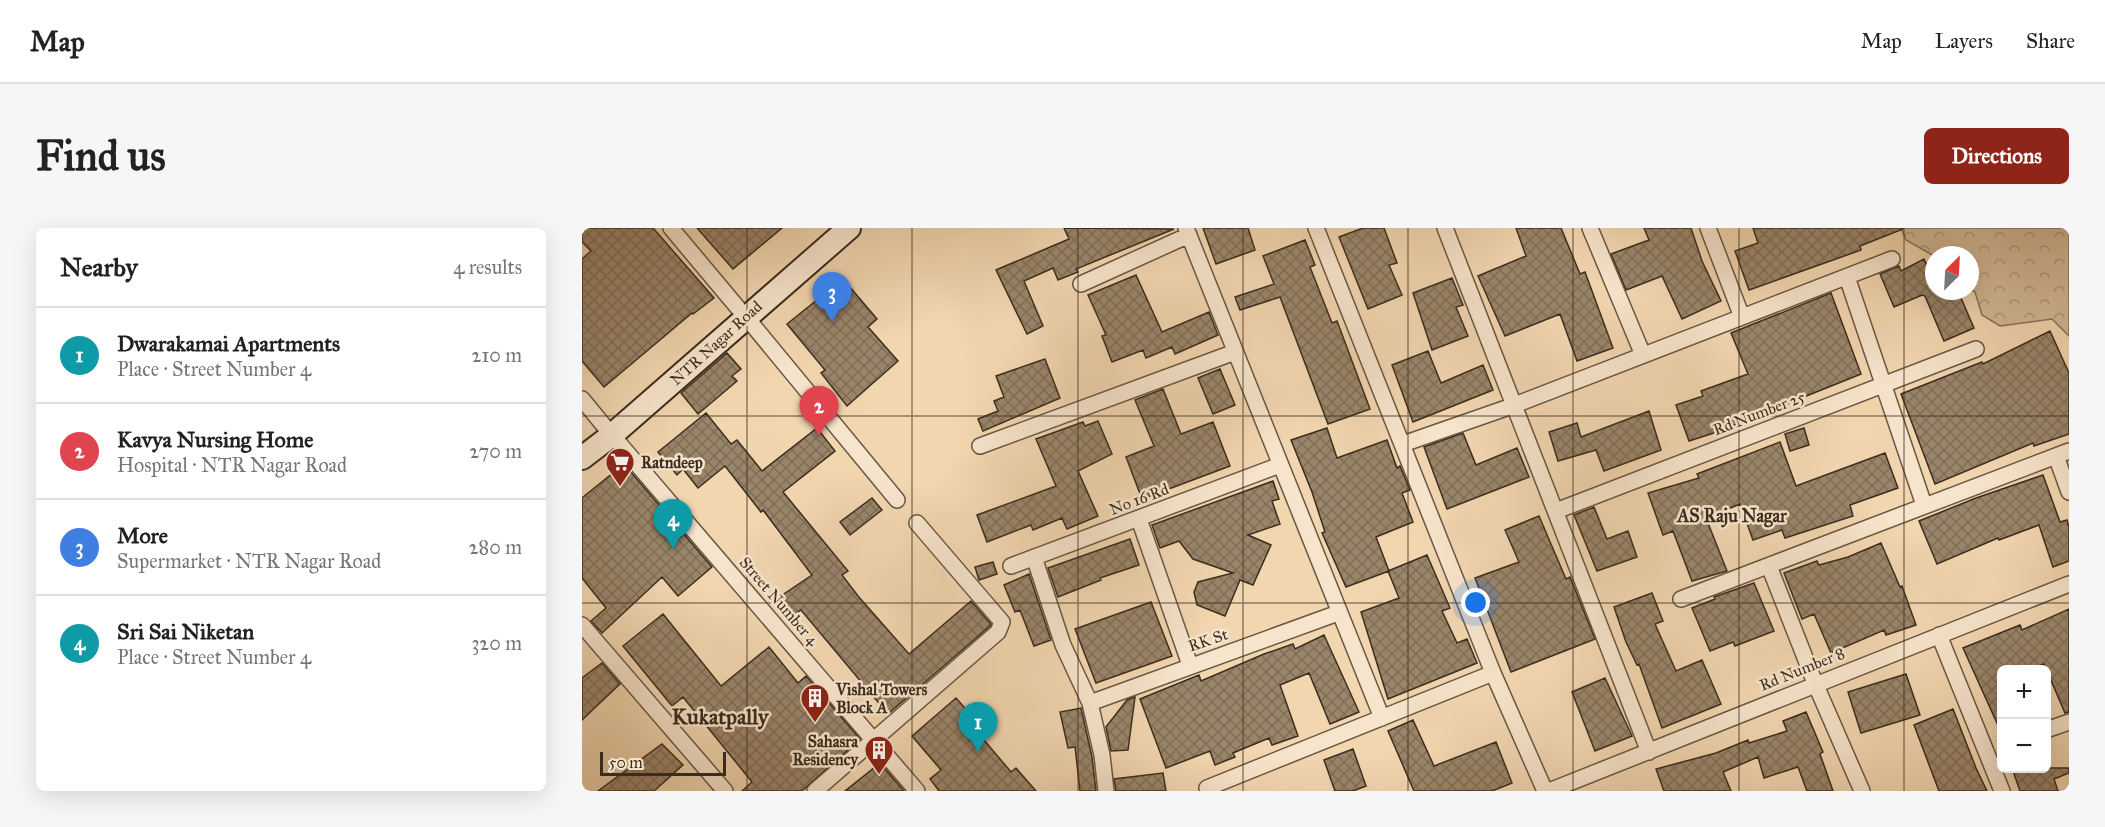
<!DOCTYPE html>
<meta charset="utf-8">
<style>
:root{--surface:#fff;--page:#f6f6f6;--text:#222;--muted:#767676;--line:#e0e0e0;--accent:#8f2418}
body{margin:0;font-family:"IM FELL Great Primer",serif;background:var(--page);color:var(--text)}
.controls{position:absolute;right:18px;bottom:18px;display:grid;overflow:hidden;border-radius:9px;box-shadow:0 6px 24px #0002}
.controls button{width:54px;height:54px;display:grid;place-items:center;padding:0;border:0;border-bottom:2px solid var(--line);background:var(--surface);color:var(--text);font:30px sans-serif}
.compass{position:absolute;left:1343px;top:18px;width:54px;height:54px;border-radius:50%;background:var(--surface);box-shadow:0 6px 24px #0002;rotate:24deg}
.scale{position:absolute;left:18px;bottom:15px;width:126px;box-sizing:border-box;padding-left:6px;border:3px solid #3a2d1e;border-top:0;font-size:16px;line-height:21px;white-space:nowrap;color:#3a2d1e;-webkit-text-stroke:4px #f7e4cc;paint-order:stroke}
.you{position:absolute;left:894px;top:375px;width:21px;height:21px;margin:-15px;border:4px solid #fff;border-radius:50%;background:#1a73e8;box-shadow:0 0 0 9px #1a73e833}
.badge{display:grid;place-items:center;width:39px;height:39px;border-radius:50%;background:var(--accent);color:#fff;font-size:20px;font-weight:700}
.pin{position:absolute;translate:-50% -50px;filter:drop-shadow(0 2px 3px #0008)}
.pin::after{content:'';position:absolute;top:32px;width:21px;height:18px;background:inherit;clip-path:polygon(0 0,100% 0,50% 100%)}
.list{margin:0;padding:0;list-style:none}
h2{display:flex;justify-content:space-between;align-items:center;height:78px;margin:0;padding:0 24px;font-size:26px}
h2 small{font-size:20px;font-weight:400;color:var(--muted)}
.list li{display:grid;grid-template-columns:39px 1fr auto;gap:18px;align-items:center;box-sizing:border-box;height:96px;padding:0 24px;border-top:2px solid var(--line)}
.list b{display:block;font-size:22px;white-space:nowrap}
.list p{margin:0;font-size:20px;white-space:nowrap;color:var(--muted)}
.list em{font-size:20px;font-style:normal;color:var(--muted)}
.map{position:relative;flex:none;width:1487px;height:563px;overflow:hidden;border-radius:9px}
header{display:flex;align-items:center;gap:36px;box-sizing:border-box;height:84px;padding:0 30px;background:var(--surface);border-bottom:2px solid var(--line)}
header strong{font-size:28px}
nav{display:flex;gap:33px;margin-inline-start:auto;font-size:21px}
.intro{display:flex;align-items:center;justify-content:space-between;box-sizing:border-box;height:144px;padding:0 36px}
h1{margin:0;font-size:42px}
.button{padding:15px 27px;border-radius:9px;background:var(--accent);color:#fff;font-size:21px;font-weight:700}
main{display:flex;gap:36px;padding:0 36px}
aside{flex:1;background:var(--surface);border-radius:9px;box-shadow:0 6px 24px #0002}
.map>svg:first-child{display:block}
.forest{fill:url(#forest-crowns);stroke:#86735a;stroke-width:1.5}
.building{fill:url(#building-cross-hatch);stroke:#3a2d1e;stroke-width:1.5}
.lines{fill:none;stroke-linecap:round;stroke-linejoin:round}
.street-casing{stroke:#685742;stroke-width:18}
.secondary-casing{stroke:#3a2d1e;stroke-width:26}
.street{stroke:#f7e4cc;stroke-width:15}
.secondary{stroke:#f7e4cc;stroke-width:22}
.grid{fill:none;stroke:#3a2d1e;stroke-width:1.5;stroke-opacity:0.55}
.labels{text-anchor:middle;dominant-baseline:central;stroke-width:5;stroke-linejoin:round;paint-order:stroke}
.street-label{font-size:16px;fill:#3a2d1e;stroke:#f7e4cc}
.poi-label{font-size:16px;font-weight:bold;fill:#3a2d1e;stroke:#f7e4cc;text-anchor:start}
.neighbourhood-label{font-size:18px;font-weight:bold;fill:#3a2d1e;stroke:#f7e4cc}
.district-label{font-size:22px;font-weight:bold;fill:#3a2d1e;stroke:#f7e4cc}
</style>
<header>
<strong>Map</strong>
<nav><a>Map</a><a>Layers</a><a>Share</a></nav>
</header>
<div class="intro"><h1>Find us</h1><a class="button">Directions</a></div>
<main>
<aside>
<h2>Nearby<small>4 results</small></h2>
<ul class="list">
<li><span class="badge" style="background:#0f9aa8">1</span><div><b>Dwarakamai Apartments</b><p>Place · Street Number 4</p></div><em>210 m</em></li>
<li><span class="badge" style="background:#e0444e">2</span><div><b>Kavya Nursing Home</b><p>Hospital · NTR Nagar Road</p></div><em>270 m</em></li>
<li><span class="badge" style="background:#3f7fe0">3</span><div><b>More</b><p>Supermarket · NTR Nagar Road</p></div><em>280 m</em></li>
<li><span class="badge" style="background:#0f9aa8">4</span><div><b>Sri Sai Niketan</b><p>Place · Street Number 4</p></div><em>320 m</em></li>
</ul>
</aside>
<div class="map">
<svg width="1487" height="563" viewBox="0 0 1487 563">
<defs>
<pattern id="forest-crowns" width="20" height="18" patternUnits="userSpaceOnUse" patternTransform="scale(1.5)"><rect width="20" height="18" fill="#d3b997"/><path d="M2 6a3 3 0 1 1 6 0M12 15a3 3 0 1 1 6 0" fill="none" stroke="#ac977b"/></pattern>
<pattern id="building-cross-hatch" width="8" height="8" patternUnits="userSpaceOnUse" patternTransform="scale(1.5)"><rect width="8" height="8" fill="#9a856a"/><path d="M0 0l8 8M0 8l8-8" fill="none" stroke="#7f6d57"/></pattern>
</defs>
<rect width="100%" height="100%" fill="#f2d6b0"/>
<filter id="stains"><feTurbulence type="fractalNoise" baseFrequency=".00333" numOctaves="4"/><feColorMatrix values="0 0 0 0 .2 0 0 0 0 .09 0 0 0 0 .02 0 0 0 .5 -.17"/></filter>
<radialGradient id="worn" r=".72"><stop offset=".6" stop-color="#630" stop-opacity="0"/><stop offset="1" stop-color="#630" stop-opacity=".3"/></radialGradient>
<!-- forest -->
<path class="forest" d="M 1319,0 L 1487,0 L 1487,108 L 1470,91 L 1418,98 L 1400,87 L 1393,64 L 1388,62 L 1388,27 L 1352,28 L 1324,12 Z"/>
<!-- building -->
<path class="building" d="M 0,0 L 71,0 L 132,70 L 111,86 L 110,85 L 22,159 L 0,133 L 0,31 L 9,23 L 0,14 Z
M 115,0 L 200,0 L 151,41 Z
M 482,0 L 592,1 L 494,41 L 496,44 L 476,52 L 471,40 L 442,53 L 461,98 L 445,106 L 414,42 L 487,11 Z
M 621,0 L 666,0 L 673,22 L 634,36 Z
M 781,0 L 802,0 L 815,35 L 807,37 L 820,67 L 786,81 L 757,9 Z
M 934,0 L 979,0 L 998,46 L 1003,44 L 1031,120 L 995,133 L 978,86 L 923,108 L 896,48 L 944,28 Z
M 1062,0 L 1109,0 L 1120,33 L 1139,73 L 1100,91 L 1080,48 L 1044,62 L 1029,26 L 1067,12 Z
M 1171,0 L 1321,0 L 1321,1 L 1278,18 L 1279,22 L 1167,62 L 1153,23 L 1176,15 Z
M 723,12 L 733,37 L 728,39 L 750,95 L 755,93 L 788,181 L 746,196 L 698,69 L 658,82 L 653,69 L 692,56 L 681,28 Z
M 1342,31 L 1352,51 L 1352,63 L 1376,63 L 1392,100 L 1362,113 L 1343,68 L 1340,67 L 1312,79 L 1298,46 L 1317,38 L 1319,43 Z
M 554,47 L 580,104 L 627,84 L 636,107 L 593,126 L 590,119 L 564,130 L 561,122 L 530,134 L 520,108 L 524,107 L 506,67 Z
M 870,50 L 881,77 L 874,79 L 886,108 L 850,122 L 831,65 Z
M 261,51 L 295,91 L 286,99 L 316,133 L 265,178 L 239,145 L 243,142 L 205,96 Z
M 1249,65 L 1279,146 L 1135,204 L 1107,213 L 1094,177 L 1121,168 L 1119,163 L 1166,146 L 1149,105 Z
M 1468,103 L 1487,145 L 1487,206 L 1452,218 L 1451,215 L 1353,256 L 1319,166 L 1400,134 L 1401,136 Z
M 846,123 L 859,155 L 901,137 L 911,162 L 831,194 L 810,137 Z
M 145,125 L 159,141 L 150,148 L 155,153 L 116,186 L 99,165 Z
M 463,131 L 478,170 L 401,203 L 396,191 L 416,183 L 412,173 L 422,169 L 414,148 Z
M 638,141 L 653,177 L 631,186 L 616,150 Z
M 581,161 L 599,206 L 631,194 L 648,238 L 560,271 L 544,229 L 572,218 L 553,172 Z
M 1067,183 L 1079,222 L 1022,243 L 1014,222 L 976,233 L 967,204 L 995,195 L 999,209 Z
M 124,185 L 149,216 L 155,212 L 180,243 L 235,200 L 253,223 L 201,264 L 266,343 L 260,347 L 276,368 L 327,426 L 389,373 L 409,396 L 408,398 L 306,486 L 219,382 L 209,389 L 196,370 L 230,347 L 181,282 L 179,284 L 143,238 L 116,260 L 101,241 L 95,247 L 76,224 Z
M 516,193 L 530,226 L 496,243 L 516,288 L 485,301 L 480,290 L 451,302 L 449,297 L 405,314 L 395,287 L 474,258 L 454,211 L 501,194 L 503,198 Z
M 745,200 L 755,230 L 805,212 L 815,240 L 818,238 L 828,262 L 820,265 L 831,294 L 794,309 L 807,343 L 764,359 L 740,305 L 743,304 L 730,264 L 709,212 Z
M 1222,200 L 1227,217 L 1208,223 L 1203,206 Z
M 881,205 L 894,237 L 935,220 L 947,249 L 865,281 L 842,219 Z
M 1198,214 L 1214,258 L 1303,225 L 1316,260 L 1268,277 L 1271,288 L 1203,310 L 1200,302 L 1171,312 L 1158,276 L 1124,290 L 1145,343 L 1110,353 L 1091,303 L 1081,307 L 1066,265 L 1117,250 L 1115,246 Z
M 42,236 L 130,339 L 96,368 L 80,349 L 20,405 L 9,393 L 24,380 L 0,350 L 0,270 Z
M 1461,247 L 1478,294 L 1485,292 L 1487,299 L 1487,333 L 1471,339 L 1457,297 L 1417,312 L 1416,310 L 1355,336 L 1337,293 L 1394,270 Z
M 691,253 L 697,271 L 690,273 L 698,296 L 666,307 L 689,317 L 671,357 L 658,352 L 643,388 L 615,377 L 612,364 L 616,354 L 651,345 L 611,331 L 597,313 L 578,320 L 570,297 Z
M 290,270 L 300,282 L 268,307 L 258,294 Z
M 1012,279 L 1025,311 L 1046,303 L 1055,329 L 1015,343 L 992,287 Z
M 957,288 L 984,351 L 988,349 L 1013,411 L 929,444 L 893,350 L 937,334 L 923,302 Z
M 548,311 L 557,337 L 518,350 L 519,352 L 476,369 L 466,340 Z
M 1299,315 L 1318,359 L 1320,358 L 1334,397 L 1304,407 L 1302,402 L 1249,425 L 1232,386 L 1220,391 L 1202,345 L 1235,333 L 1237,337 L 1266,329 Z
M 845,327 L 868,380 L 860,383 L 875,415 L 885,411 L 895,435 L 806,471 L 779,384 L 817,370 L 806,343 Z
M 411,334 L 415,346 L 397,352 L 393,339 Z
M 447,346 L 469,412 L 452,418 L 438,382 L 433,384 L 422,357 Z
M 1172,355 L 1192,403 L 1153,418 L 1151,414 L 1128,423 L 1110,380 L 1133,371 L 1132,369 Z
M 1070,365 L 1081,393 L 1073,396 L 1094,443 L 1120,432 L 1139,476 L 1080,500 L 1057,436 L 1055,437 L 1044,414 L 1032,379 Z
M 569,374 L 590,428 L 514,455 L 493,401 Z
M 1487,381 L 1487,484 L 1483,485 L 1462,436 L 1448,441 L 1419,441 L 1419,504 L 1381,420 L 1438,397 L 1440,402 Z
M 81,386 L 139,458 L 187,419 L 216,455 L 224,448 L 278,511 L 220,563 L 160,563 L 170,554 L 101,469 L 90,478 L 41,418 Z
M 742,407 L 777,484 L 748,496 L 727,445 L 698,457 L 716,508 L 690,517 L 687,510 L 651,525 L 653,529 L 633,537 L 628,523 L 584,540 L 558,471 L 617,447 L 619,453 L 682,426 L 711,416 L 713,421 Z
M 20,435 L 38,456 L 0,492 L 0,450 Z
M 1324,446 L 1338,487 L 1279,505 L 1266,464 Z
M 1023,450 L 1050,508 L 1013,523 L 990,464 Z
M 553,469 L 546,522 L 529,523 L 524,499 L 545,472 Z
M 374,470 L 396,495 L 391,499 L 429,544 L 434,540 L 454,563 L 357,563 L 348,551 L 359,542 L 330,508 Z
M 499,480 L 510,529 L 514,563 L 498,563 L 493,519 L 486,520 L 478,484 Z
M 1371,481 L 1394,540 L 1405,563 L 1357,563 L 1332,497 Z
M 1224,484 L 1241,524 L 1238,526 L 1251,563 L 1225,563 L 1216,539 L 1182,550 L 1176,529 L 1141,544 L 1149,563 L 1082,563 L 1074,541 L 1134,525 L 1166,512 L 1167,515 L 1205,503 L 1201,493 Z
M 831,492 L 852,538 L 914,514 L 930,555 L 910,563 L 832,563 L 806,503 Z
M 80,516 L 101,537 L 72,563 L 16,563 Z
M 771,521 L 784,558 L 771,563 L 753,563 L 742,532 Z
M 298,535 L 322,563 L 263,563 Z
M 1430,540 L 1487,540 L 1487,545 L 1472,551 L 1476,563 L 1438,563 Z
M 581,545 L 584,563 L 534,563 L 532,551 Z"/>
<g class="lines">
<!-- street casing -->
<g class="street-casing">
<path id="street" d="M 89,0 L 156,80
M 604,0 L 800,490
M 734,0 L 911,445 L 963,563
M 863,0 L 1067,524
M 1008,0 L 1061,127
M 1126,0 L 1160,89
M 1265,49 L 1342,277
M 499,56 L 607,7
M 164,89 L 315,272
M 0,171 L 23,199
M 30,207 L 335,563
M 821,216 L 930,178 L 1310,31
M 398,218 L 653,124
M 1474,228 L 1487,264
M 974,283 L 1394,121
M 557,291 L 608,437
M 452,329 L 481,417 L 508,475 L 520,527 L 524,563
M 429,338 L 698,237
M 1187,338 L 1233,455 L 1280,563
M 1099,371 L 1487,223
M 0,397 L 143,563
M 1357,407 L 1420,563
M 508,475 L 756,385
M 1464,502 L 1487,494
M 233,563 L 416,404 L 420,394 L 335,295
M 626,563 L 625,560 L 911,445
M 967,563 L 1487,356"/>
</g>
<!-- secondary casing -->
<g class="secondary-casing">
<path id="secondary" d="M 0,230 L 30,207 L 267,0"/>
</g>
<!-- street -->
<use href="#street" class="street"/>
<!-- secondary -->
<use href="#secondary" class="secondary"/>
</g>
<!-- grid -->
<path class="grid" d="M 165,0 L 165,563M 330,0 L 330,563M 496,0 L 496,563M 661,0 L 661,563M 826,0 L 826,563M 991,0 L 991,563M 1157,0 L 1157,563M 1322,0 L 1322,563M 0,188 L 1487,188M 0,375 L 1487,375"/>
<!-- icons -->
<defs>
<g id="supermarket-pin" transform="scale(1.5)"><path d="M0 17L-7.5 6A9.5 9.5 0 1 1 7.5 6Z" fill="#8f2418" stroke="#f7e4cc"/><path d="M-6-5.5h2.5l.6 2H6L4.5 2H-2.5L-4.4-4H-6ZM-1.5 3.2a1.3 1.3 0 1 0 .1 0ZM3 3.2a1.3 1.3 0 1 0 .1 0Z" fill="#fff"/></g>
<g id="building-pin" transform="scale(1.5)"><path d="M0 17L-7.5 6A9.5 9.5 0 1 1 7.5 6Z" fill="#8f2418" stroke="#f7e4cc"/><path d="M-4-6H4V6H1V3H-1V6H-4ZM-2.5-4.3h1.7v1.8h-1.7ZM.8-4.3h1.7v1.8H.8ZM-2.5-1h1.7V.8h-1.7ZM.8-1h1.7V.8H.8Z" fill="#fff"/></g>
</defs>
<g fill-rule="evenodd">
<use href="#supermarket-pin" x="38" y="234"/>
<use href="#building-pin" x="233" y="470"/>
<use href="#building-pin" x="297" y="522"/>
</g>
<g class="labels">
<!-- street labels -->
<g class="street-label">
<text transform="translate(134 115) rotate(-42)">NTR Nagar Road</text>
<text transform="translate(1177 185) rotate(-21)">Rd Number 25</text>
<text transform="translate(557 271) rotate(-21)">No 16 Rd</text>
<text transform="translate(197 373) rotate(49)">Street Number 4</text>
<text transform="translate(626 412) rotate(-19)">RK St</text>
<text transform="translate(1220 441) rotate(-22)">Rd Number 8</text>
</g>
<!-- poi labels -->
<g class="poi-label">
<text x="59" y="234">Ratndeep</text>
<text x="254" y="461">Vishal Towers<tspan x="254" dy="18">Block A</tspan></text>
<text x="276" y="513" text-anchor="end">Sahasra<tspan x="276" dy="18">Residency</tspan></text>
</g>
<!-- neighbourhood labels -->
<g class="neighbourhood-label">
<text x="1150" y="288">AS Raju Nagar</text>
</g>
<!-- district labels -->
<g class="district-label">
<text x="138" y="488">Kukatpally</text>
</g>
</g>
<rect width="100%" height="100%" filter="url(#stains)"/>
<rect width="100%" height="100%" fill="url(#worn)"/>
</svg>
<div class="controls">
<button>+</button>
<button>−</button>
</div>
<svg class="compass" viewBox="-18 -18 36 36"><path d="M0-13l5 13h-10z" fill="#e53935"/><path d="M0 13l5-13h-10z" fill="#767676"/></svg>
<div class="scale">50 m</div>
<div class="you"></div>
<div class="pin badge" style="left:396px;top:524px;background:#0f9aa8">1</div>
<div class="pin badge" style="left:237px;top:208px;background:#e0444e">2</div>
<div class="pin badge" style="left:250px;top:94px;background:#3f7fe0">3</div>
<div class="pin badge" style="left:91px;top:321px;background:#0f9aa8">4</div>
</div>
</main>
